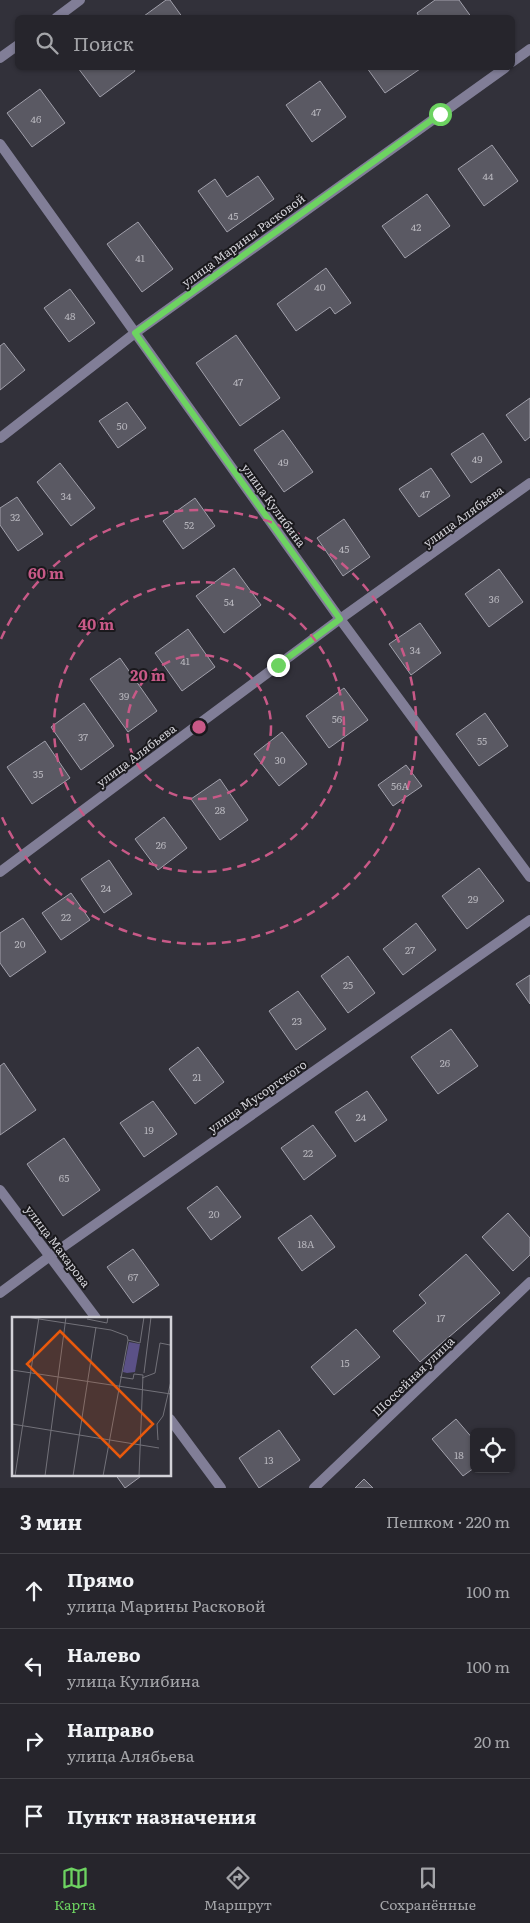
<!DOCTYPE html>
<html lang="ru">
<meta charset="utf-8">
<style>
:root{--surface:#26252c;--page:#2e2d34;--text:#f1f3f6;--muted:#a4a5a9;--line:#424248;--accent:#6dd361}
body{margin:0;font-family:Literata,serif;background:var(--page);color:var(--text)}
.controls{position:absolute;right:15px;bottom:15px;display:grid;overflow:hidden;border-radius:8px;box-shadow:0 1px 4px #0004}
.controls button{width:45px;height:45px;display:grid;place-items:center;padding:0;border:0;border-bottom:1px solid var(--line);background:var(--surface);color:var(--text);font:25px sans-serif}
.stop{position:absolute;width:15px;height:15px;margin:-11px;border:4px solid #6dd361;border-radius:50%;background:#fff}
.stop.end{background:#6dd361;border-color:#fff;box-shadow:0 1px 5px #0008}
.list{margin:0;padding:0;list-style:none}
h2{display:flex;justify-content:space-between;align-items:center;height:65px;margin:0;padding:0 20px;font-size:21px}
h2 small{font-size:16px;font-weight:400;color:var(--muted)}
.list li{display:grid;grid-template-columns:32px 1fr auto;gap:15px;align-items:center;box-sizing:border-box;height:75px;padding:0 20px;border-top:1px solid var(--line)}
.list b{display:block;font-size:19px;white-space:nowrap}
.list p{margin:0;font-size:16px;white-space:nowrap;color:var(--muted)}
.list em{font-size:16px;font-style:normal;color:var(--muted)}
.icon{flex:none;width:28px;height:28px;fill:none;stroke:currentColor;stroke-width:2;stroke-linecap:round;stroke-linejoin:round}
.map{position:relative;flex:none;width:530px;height:1488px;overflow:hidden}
.search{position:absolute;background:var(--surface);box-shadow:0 1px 4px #0004;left:15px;right:15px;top:15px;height:55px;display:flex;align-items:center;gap:12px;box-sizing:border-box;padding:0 18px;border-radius:8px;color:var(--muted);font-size:19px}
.sheet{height:365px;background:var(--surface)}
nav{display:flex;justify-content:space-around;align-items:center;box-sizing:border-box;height:70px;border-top:1px solid var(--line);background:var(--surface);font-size:14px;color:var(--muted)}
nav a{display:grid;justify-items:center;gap:2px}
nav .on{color:var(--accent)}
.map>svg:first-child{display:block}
.building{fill:#5a5963;stroke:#a1a0ab}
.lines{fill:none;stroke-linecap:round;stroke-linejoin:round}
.minor{stroke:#817e97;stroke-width:10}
.route{stroke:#6dd361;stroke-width:6}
.ring{fill:none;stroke:#c85987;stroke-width:2.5;stroke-dasharray:9 6}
.labels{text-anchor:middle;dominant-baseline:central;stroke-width:4;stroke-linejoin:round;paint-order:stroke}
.number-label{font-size:10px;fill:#b5b4bb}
.street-label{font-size:12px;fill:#d3d2d8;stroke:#1a191d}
.inset-road{fill:none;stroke:#727179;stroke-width:1}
.view{fill:#e8590c;fill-opacity:0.15;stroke:#e8590c;stroke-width:2.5}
.inset-edge{fill:none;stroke:#d3d2d8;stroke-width:2.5}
.centre{fill:#c85987;stroke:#1a191d;stroke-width:2.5}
.ring-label{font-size:15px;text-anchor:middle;font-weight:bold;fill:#c85987;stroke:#1a191d;stroke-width:4;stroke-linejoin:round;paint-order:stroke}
</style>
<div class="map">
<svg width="530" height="1488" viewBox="0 0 530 1488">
<rect width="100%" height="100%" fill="#32313a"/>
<!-- building -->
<path class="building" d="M 166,0 L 170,0 L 183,18 L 145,18 L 144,16 Z
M 435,0 L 459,0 L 472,18 L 420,18 L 417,13 Z
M 78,68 L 133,68 L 135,71 L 100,97 Z
M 367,68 L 419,68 L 420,69 L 385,93 Z
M 320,81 L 346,117 L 312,142 L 286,105 Z
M 40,89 L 65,123 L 32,147 L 7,113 Z
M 492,145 L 518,181 L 484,206 L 458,169 Z
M 258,176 L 274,199 L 227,232 L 198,191 L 215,179 L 227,197 Z
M 427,194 L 450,226 L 405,258 L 382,226 Z
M 138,222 L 173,269 L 142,292 L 107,244 Z
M 326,268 L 351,303 L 335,314 L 330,307 L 296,331 L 277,304 Z
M 70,289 L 95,323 L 69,342 L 44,308 Z
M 236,335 L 280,398 L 240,426 L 196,363 Z
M 4,343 L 25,370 L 0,390 L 0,346 Z
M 530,398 L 530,437 L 525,441 L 506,415 Z
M 127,402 L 146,428 L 118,448 L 99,421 Z
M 283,430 L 313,472 L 284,492 L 254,450 Z
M 483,433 L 502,462 L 471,483 L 451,454 Z
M 60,463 L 95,508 L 71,526 L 37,482 Z
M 431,468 L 450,496 L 419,517 L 399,489 Z
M 17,497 L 43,534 L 18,551 L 0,525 L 0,508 Z
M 195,498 L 215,526 L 183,549 L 163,521 Z
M 344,519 L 370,557 L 343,576 L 317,538 Z
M 234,568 L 261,605 L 224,633 L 196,596 Z
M 499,569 L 523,602 L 489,627 L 465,594 Z
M 420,623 L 441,653 L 411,675 L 389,644 Z
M 188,629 L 215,667 L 182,691 L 155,653 Z
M 120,658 L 157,711 L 128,732 L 90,679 Z
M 344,688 L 368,720 L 329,748 L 306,716 Z
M 84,703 L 114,746 L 81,770 L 51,727 Z
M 485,713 L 508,746 L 479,766 L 456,734 Z
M 282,732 L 307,764 L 279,786 L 254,754 Z
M 45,741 L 70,778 L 32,804 L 7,767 Z
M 406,765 L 422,786 L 393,806 L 378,785 Z
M 220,779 L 248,820 L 220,840 L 191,799 Z
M 164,817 L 187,848 L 158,870 L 135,839 Z
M 109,860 L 132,894 L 104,913 L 81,879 Z
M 479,868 L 504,901 L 467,929 L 442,896 Z
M 71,893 L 90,920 L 61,940 L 42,913 Z
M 23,918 L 46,952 L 10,977 L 0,963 L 0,933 Z
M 416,923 L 436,950 L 403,975 L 383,949 Z
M 348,956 L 375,993 L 348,1013 L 321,976 Z
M 530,975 L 530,1004 L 516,984 Z
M 298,991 L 326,1029 L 296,1050 L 269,1011 Z
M 451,1029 L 478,1066 L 438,1094 L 411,1057 Z
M 198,1047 L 224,1082 L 195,1104 L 169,1069 Z
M 4,1063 L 36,1110 L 0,1135 L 0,1066 Z
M 367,1091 L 387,1120 L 355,1142 L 335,1112 Z
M 153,1101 L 177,1134 L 144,1157 L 120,1123 Z
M 313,1125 L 336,1156 L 304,1180 L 281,1148 Z
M 64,1138 L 100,1190 L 63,1216 L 27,1164 Z
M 217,1186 L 241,1217 L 211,1240 L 187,1208 Z
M 508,1213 L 530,1238 L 530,1255 L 513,1271 L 482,1237 Z
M 311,1215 L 335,1247 L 302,1271 L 278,1238 Z
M 133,1249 L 159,1285 L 133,1303 L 107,1267 Z
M 466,1254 L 500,1293 L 420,1362 L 393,1331 L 426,1303 L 419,1295 Z
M 356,1329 L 380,1357 L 334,1395 L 311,1367 Z
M 456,1419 L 474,1440 L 474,1468 L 463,1476 L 432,1439 Z
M 279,1430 L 300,1460 L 259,1488 L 239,1458 Z
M 115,1474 L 144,1474 L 125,1488 Z
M 364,1479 L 373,1488 L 355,1488 Z"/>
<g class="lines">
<!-- minor -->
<path class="minor" d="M 56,18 L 80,0
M 0,58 L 18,45
M 512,62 L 530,49
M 0,144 L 340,619 L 530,877
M 0,438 L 135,333 L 505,68
M 0,872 L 340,619 L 530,483
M 0,1190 L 96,1318
M 0,1293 L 50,1256 L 530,920
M 170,1419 L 221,1488
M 314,1488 L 530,1282"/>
</g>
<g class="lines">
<!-- route -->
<path class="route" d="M 278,665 L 340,619 L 135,333 L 440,114"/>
</g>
<!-- distance rings -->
<g class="ring">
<circle cx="199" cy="727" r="72"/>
<circle cx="199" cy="727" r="145"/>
<path d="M1 639A217 217 0 1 1 1 815"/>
</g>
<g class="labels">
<!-- number labels -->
<g class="number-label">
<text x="316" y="111">47</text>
<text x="36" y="118">46</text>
<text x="488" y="175">44</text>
<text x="233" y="215">45</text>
<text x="416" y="226">42</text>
<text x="140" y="257">41</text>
<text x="320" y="286">40</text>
<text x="70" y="315">48</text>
<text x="238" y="381">47</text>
<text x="122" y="425">50</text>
<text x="477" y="458">49</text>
<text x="283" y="461">49</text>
<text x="425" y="493">47</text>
<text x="66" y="495">34</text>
<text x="15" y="516">32</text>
<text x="189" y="524">52</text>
<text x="344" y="548">45</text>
<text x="494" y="598">36</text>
<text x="229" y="601">54</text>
<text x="415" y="649">34</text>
<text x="185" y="660">41</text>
<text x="124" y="695">39</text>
<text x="337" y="718">56</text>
<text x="83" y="736">37</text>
<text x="482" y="740">55</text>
<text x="280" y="759">30</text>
<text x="38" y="773">35</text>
<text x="400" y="785">56А</text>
<text x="220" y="809">28</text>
<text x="161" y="844">26</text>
<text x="106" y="887">24</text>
<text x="473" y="898">29</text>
<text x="66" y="916">22</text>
<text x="20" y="943">20</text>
<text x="410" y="949">27</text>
<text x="348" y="984">25</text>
<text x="297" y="1020">23</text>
<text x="445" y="1062">26</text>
<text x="197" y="1076">21</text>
<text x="361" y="1116">24</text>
<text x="149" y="1129">19</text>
<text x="308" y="1152">22</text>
<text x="64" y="1177">65</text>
<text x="214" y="1213">20</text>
<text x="306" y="1243">18А</text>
<text x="133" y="1276">67</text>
<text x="441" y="1317">17</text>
<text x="345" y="1362">15</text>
<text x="459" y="1454">18</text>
<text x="269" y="1459">13</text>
</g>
<!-- street labels -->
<g class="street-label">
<text transform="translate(243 240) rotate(-36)">улица Марины Расковой</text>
<text transform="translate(274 505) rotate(54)">улица Кулибина</text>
<text transform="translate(463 516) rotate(-36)">улица Алябьева</text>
<text transform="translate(136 755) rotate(-37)">улица Алябьева</text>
<text transform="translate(257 1096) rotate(-35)">улица Мусоргского</text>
<text transform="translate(58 1246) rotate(53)">улица Макарова</text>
<text transform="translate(413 1376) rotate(-44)">Шоссейная улица</text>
</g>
</g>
<!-- overview -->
<g transform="translate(12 1317)">
<rect width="159" height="159" fill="#32313a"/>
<path d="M 117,25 L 128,27 L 123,55 L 115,56 L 111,55 Z" fill="#5b5187"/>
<path class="inset-road" d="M 14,0 L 99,13 L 115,19 L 116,23M 75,2 L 95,6 L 96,0M 116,23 L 128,26 L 132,0M 0,53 L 159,77M 132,56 L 139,0M 108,60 L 121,62 L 122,57 L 131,58 L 127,159M 130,61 L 143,56 L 148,26 L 158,28M 0,107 L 147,131M 146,123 L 145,107 L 151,99 L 159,64M 3,159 L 27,0M 33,159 L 54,0M 61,159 L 84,10M 91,159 L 116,23"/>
<path class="view" d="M 48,14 L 141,107 L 108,140 L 15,47 Z"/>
<rect width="159" height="159" class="inset-edge"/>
</g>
<circle cx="199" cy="727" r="8" class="centre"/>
<g class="ring-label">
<text x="46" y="579">60 m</text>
<text x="96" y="630">40 m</text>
<text x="148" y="681">20 m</text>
</g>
</svg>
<div class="controls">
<button><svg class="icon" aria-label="locate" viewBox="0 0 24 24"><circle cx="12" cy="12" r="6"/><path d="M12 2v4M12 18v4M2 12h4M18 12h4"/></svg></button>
</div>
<div class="stop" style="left:440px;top:114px"></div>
<div class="stop end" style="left:278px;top:665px"></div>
<div class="search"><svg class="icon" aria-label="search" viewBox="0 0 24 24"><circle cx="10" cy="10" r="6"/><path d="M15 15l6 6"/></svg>Поиск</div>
</div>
<section class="sheet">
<h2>3 мин<small>Пешком · 220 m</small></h2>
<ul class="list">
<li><svg class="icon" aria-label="ahead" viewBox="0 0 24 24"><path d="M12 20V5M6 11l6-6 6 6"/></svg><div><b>Прямо</b><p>улица Марины Расковой</p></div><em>100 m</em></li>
<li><svg class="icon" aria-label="left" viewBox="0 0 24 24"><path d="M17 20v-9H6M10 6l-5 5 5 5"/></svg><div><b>Налево</b><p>улица Кулибина</p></div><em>100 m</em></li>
<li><svg class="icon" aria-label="right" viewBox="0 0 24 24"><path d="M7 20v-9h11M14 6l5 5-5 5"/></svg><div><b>Направо</b><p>улица Алябьева</p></div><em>20 m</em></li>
<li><svg class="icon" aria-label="arrive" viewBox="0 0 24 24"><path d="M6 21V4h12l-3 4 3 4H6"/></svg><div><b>Пункт назначения</b></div></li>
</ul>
</section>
<nav>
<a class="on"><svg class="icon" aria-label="map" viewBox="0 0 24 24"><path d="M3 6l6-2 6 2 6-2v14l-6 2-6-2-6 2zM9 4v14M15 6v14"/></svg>Карта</a>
<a><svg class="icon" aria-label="directions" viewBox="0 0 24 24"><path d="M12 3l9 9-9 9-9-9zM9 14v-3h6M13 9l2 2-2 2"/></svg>Маршрут</a>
<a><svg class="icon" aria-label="saved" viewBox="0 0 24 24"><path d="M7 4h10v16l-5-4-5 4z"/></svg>Сохранённые</a>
</nav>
